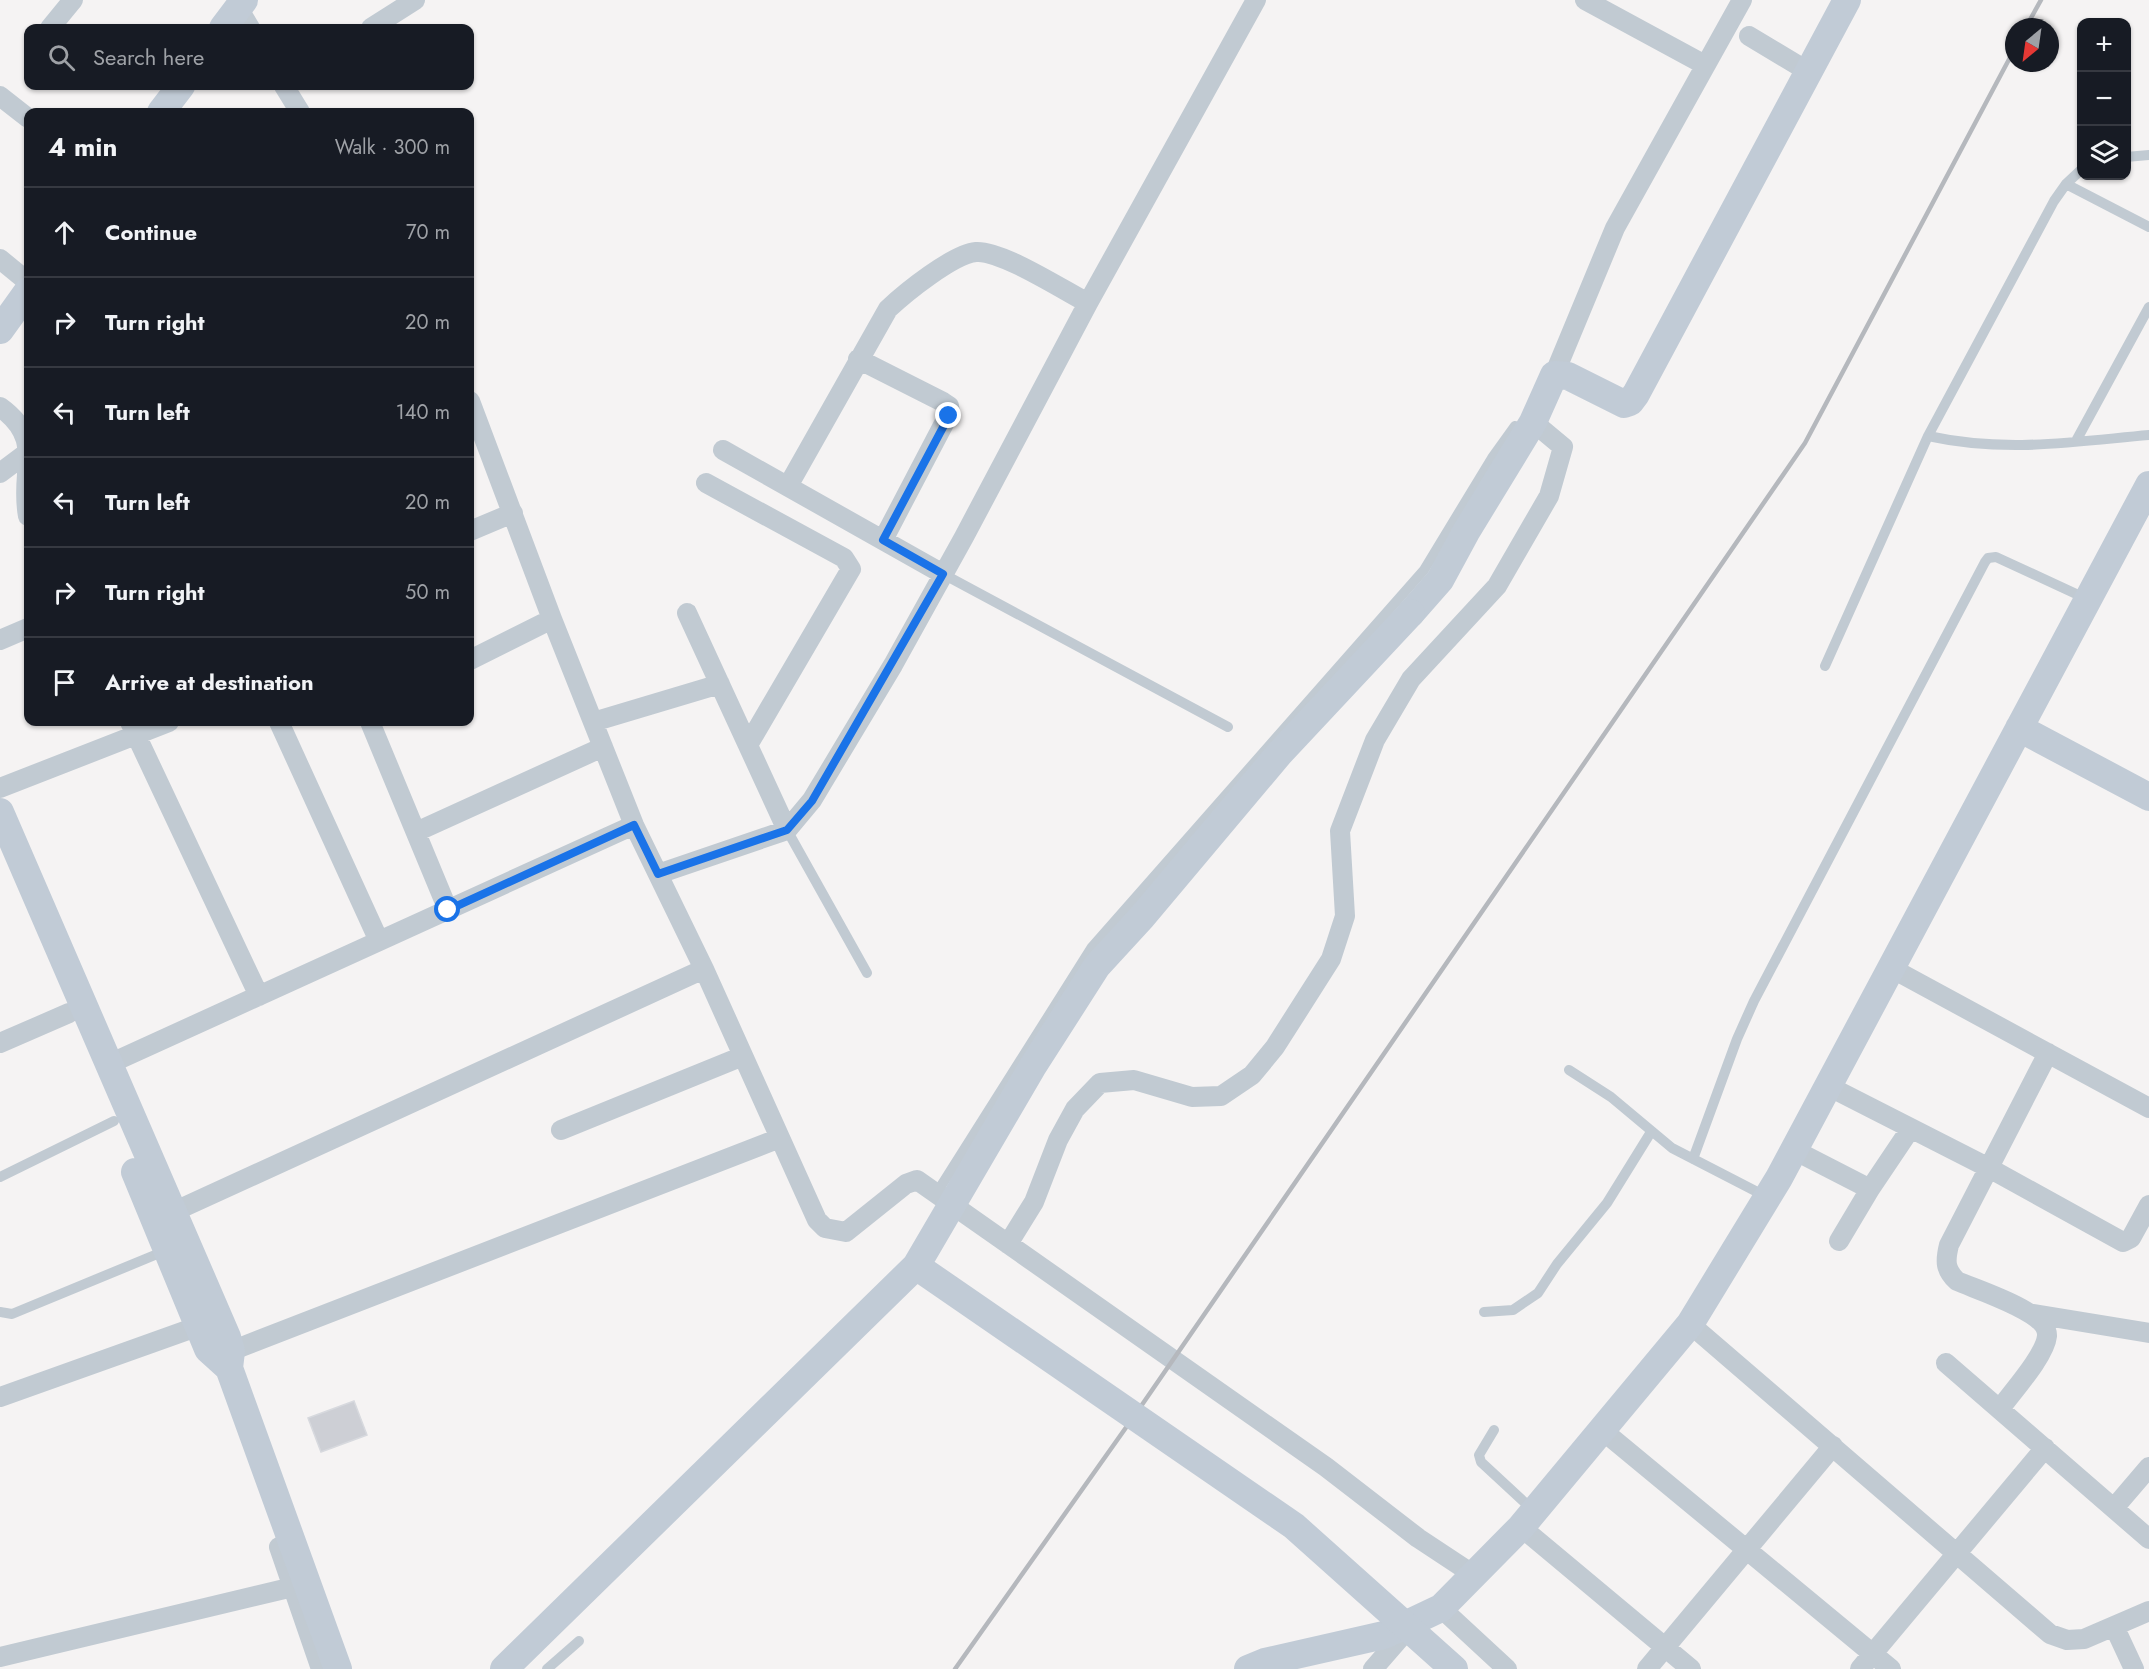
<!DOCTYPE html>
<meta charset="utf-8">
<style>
:root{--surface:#171b24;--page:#20242c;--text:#f1f3f6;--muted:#9ea1a6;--line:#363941}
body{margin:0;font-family:Jost,sans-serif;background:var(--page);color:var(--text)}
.controls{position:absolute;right:18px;top:18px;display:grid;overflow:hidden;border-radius:12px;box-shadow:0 2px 4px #0004}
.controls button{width:54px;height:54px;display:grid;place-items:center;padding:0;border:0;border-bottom:2px solid var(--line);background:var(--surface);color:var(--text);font:30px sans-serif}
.compass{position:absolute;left:2005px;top:18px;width:54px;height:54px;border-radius:50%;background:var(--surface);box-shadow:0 2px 4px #0004;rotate:209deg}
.stop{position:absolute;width:18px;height:18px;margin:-14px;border:4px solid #1a73e8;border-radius:50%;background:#fff}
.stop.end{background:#1a73e8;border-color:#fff;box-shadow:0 2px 6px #0008}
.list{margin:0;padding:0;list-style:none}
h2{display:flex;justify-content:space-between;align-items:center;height:78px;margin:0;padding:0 24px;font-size:26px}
h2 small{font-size:20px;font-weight:400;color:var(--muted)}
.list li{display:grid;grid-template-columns:39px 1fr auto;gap:18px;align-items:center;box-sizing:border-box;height:90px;padding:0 24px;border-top:2px solid var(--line)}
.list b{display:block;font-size:22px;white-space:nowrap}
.list em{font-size:20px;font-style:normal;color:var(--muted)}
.icon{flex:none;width:33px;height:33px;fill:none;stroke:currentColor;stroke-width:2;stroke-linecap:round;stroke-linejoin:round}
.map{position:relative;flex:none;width:2149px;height:1669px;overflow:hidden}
.search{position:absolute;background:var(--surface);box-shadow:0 2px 4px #0004;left:24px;top:24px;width:450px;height:66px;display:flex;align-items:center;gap:15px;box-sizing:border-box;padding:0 21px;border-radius:12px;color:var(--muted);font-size:22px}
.panel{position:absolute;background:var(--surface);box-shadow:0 2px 4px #0004;left:24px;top:108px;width:450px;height:618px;border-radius:12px}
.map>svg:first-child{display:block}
.building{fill:#cdcfd5;stroke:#d7d9de;stroke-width:1.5}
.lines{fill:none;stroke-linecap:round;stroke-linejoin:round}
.lane{stroke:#c1cad2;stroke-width:10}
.street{stroke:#c1cad2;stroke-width:20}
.secondary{stroke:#c1cbd6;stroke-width:28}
.rail{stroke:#b5b8bd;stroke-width:4.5}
.secondary-bridge{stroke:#c1cbd6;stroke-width:28}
.route{stroke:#1a73e8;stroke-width:8}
</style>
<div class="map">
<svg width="2149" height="1669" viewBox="0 0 2149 1669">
<rect width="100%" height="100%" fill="#f5f3f3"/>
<!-- building -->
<path class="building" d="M 354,1401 L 367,1435 L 321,1452 L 308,1418 Z"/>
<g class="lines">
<!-- lane -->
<path class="lane" d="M 2126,157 L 2149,155
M 2066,184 L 2149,227
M 1928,436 C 2006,453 2071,442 2149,435
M 2076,441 L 2149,307
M 943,574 L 1228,727
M 1825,666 L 1928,436 L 2054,201 L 2066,184 L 2082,169
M 787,830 L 867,973
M 1569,1070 L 1611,1097 L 1672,1148 L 1767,1197
M 1693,1159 L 1737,1039 L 1754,1001 L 1985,562 L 1988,558 L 1996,557 L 2087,599
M 0,1177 L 114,1121
M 936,1194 L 1092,947 L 1424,570 L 1492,458 L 1515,426
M 0,1312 L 12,1314 L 167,1250
M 1484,1312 L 1513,1310 L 1538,1293 L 1557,1264 L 1607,1203 L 1651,1132
M 1494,1430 L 1479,1455 L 1481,1462 L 1534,1511
M 547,1669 L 579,1641"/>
<!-- street -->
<path class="street" d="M 1585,0 L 1705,65
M 238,8 L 250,28
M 50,28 L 73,0
M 371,28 L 415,0
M 1749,36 L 1809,72
M 284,86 L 300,112
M 0,96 L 28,118
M 0,259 L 28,282
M 858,359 L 943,402 L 949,406 L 950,412 L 883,540
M 1554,375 L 1615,228 L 1742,0
M 470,401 L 552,619 L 634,825 L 704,969 L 817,1220 L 825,1228 L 846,1232 L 906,1184 L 917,1180 L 1326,1467 L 1418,1538 L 1474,1575
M 0,407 C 46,440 19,470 28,516
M 723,450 L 943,574
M 0,473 L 28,452
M 706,483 L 844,558 L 851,569 L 748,745
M 788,486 L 888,309 C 905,293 953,254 976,252 C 1001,250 1063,290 1088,303
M 470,531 L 513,513
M 687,613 L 787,830
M 0,640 L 28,628
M 470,660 L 552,619
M 130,722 L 259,996
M 279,722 L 379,941
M 370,722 L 448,910
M 593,722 L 720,684
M 0,788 L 169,722
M 416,832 L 603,747
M 658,874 L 787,830 L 812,800 L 893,665 L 964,537 L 1088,303 L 1256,0
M 1891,968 L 2149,1108
M 0,1043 L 69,1013
M 109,1064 L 634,825
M 1828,1086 L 1989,1168 L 2123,1242 L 2131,1238 L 2149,1205
M 561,1130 L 743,1056
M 1794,1150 L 1870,1189
M 173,1212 L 704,969
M 1839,1241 L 1870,1189 L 1911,1128
M 1008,1244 L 1034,1202 L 1058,1140 L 1075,1109 L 1100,1083 L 1134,1080 L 1192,1097 L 1221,1096 L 1252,1075 L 1275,1047 L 1331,959 L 1345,916 L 1340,831 L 1375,740 L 1411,679 L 1497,586 L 1549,496 L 1563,447 L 1533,422
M 2034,1314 L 2149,1333
M 1690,1324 L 2050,1634 L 2067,1640 L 2084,1639 L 2149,1611
M 231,1351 L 780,1138
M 1946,1363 L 2149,1539
M 0,1397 L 199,1326
M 2000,1409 C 2012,1392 2045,1356 2047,1336 C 2049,1312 1977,1290 1957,1281 C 1945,1270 1945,1261 1949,1245 L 2048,1053
M 1602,1430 L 1891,1669
M 2114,1508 L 2149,1467
M 1521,1527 L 1691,1669
M 279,1547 L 321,1669
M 1441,1608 L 1507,1669
M 2114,1626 L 2134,1669
M 0,1657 L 293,1587
M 1373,1669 L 1400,1638
M 1647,1669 L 1833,1446
M 1860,1669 L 2045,1448"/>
<!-- secondary -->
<path class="secondary" d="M 223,28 L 244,0
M 161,112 L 181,86
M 0,330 L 28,291
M 1411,613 L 1440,580 L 1466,532 L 1533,422 L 1554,375 L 1568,376 L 1624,404 L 1630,402 L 1636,394 L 1847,0
M 2019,728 L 2149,797
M 0,812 L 227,1337 L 231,1351 L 229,1368 L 338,1669
M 135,1172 L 208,1349 L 229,1368
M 1248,1669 L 1265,1662 L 1384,1635 L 1441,1608 L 1521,1527 L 1690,1324 L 1779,1178 L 2149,485"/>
<!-- rail -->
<path class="rail" d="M 2026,27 L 2041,0
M 955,1669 L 1137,1412 L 1805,443 L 2014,50"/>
<!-- secondary-bridge -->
<path class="secondary-bridge" d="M 916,1266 L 1033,1066 L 1097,966 L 1142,917 L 1279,754 L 1411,613
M 504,1669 L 916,1266 L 1294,1526 L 1454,1669"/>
</g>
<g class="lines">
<!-- route -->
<path class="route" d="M 448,910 L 634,825 L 658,874 L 787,830 L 812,801 L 943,574 L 883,540 L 949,416"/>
</g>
</svg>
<div class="controls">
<button>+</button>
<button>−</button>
<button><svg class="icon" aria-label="layers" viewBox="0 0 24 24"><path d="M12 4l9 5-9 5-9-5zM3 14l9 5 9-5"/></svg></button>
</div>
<svg class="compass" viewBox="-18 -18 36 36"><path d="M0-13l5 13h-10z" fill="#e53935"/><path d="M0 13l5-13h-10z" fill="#9ea1a6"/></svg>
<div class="stop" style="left:448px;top:910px"></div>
<div class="stop end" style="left:949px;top:416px"></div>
<div class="search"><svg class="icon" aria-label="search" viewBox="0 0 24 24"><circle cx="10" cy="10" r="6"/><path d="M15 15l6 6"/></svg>Search here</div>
<section class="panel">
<h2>4 min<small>Walk · 300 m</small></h2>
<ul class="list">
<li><svg class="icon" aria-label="ahead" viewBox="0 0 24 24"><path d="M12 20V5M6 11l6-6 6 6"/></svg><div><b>Continue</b></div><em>70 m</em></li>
<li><svg class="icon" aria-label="right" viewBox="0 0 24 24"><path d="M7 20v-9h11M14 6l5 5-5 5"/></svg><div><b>Turn right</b></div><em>20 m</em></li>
<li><svg class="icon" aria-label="left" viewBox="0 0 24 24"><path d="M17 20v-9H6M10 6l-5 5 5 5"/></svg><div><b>Turn left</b></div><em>140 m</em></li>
<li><svg class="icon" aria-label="left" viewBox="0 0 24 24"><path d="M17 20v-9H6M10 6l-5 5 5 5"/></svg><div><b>Turn left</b></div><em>20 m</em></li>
<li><svg class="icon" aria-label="right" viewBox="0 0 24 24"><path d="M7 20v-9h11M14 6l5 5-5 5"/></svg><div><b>Turn right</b></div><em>50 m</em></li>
<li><svg class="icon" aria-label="arrive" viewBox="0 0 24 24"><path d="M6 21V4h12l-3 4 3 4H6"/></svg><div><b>Arrive at destination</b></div></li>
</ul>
</section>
</div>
